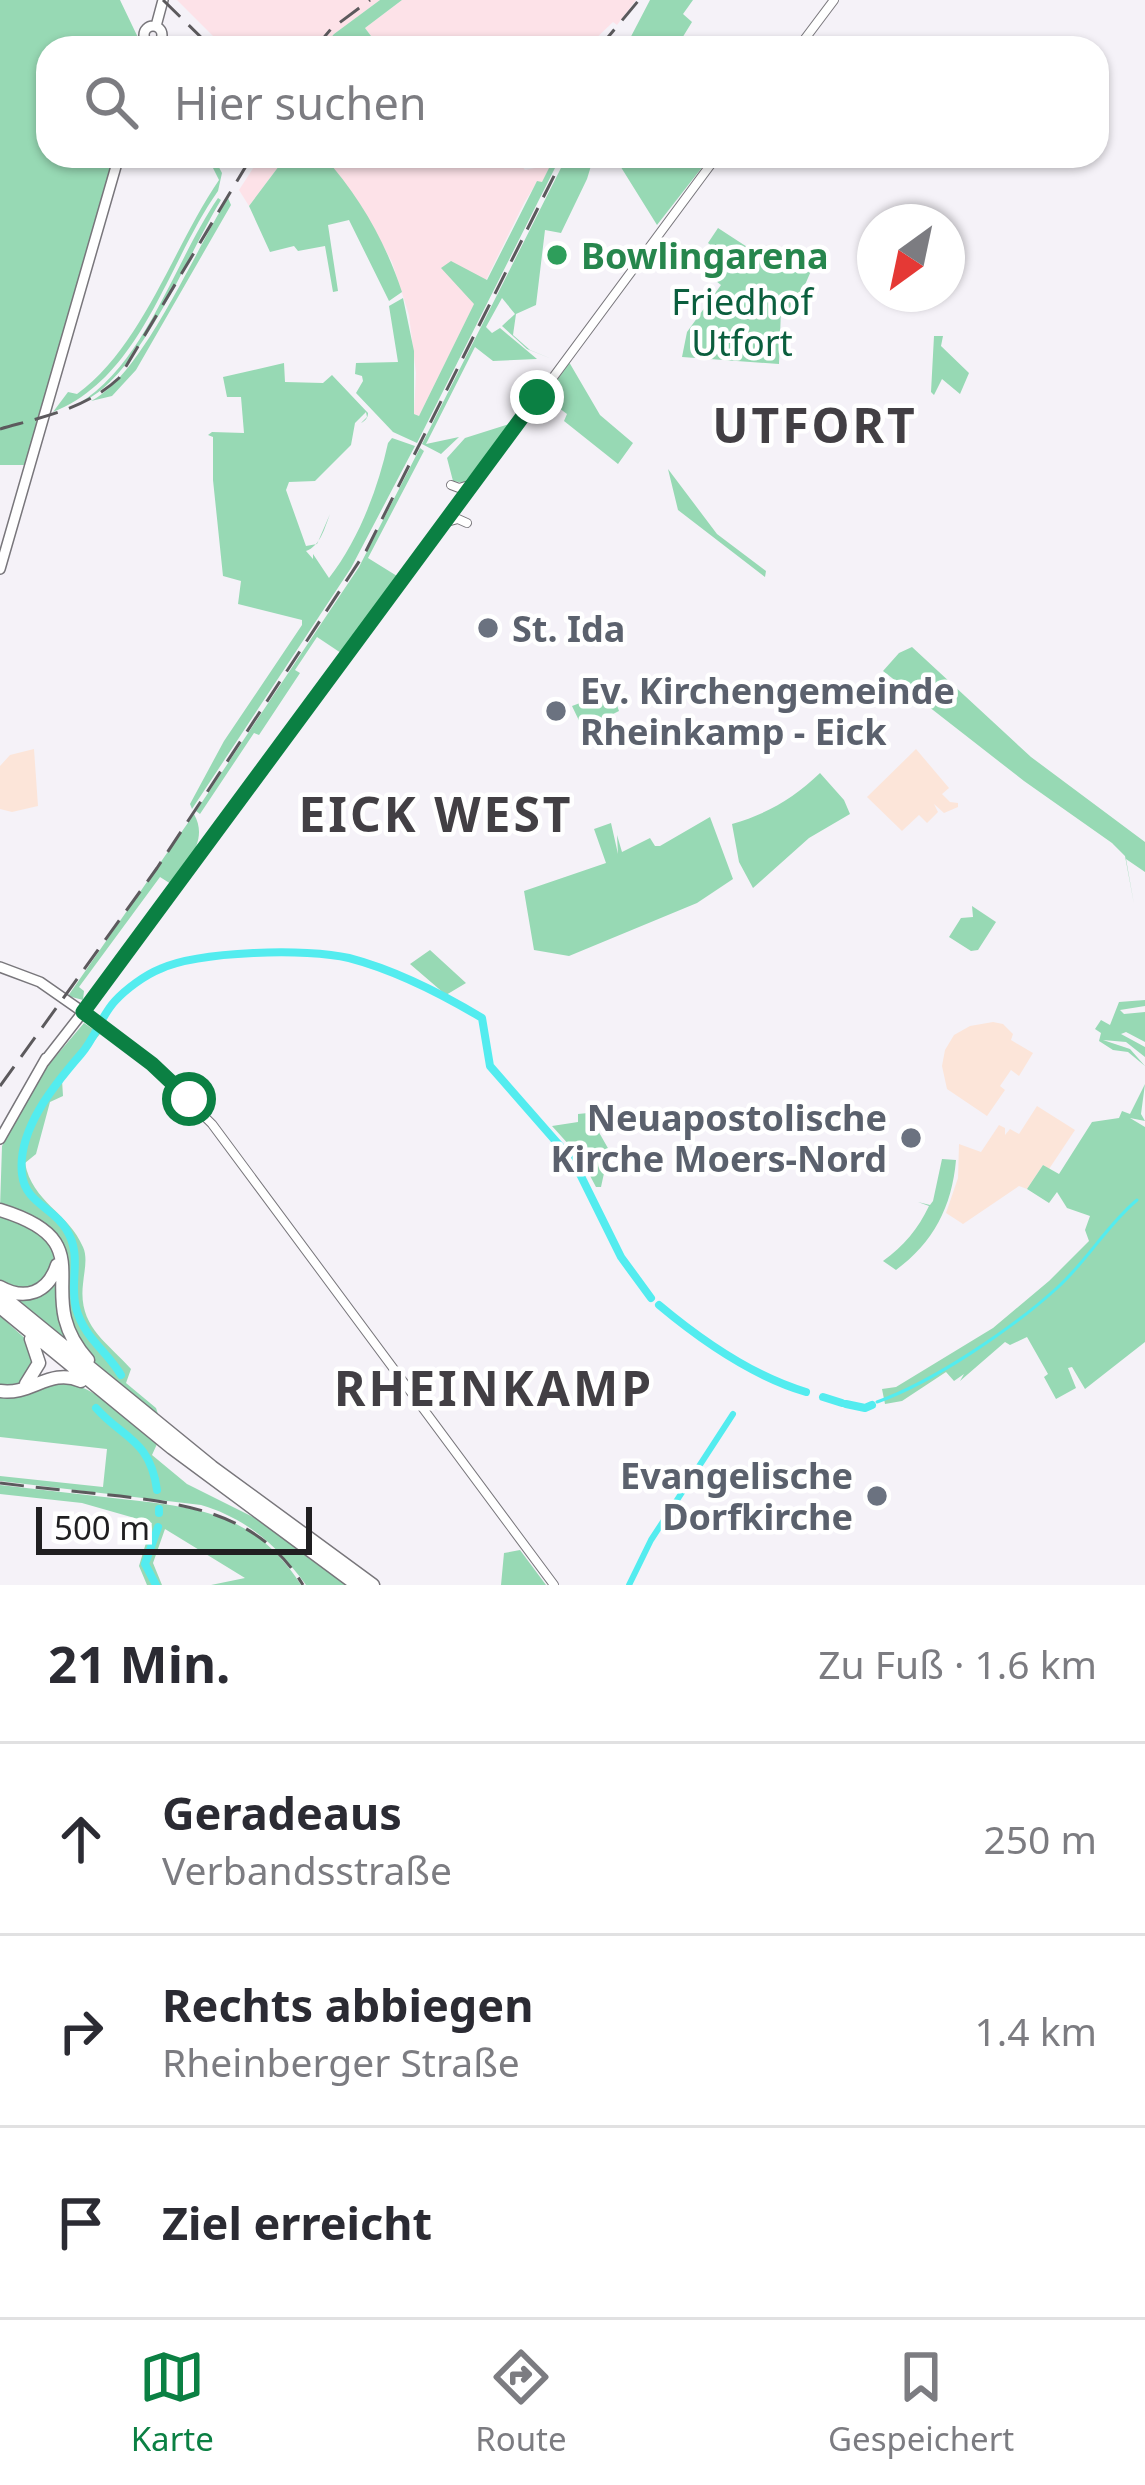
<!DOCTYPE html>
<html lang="de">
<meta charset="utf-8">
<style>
:root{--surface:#fff;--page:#f7f7f7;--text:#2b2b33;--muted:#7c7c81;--line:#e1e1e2;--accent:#0b8043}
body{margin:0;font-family:"Noto Sans",sans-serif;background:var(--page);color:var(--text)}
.compass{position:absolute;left:857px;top:204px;width:108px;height:108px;border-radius:50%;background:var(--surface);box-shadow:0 3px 9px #0004;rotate:213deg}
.scale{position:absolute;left:36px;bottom:30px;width:276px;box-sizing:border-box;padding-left:12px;border:6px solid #201f21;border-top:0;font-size:33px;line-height:42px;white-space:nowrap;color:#201f21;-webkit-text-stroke:9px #fff;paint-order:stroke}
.stop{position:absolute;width:36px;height:36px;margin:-27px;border:9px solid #0b8043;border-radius:50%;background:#fff}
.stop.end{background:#0b8043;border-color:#fff;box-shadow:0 3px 12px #0008}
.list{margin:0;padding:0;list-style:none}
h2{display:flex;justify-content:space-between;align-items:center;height:156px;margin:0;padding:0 48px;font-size:51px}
h2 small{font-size:39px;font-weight:400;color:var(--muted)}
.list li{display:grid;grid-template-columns:78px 1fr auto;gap:36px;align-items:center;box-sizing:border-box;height:192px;padding:0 48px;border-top:3px solid var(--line)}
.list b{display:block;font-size:45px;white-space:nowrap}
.list p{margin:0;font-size:39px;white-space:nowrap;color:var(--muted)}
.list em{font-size:39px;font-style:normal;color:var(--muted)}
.icon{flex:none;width:66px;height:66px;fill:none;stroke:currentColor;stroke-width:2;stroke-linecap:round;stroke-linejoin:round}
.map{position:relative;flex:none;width:1145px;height:1585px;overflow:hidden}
.search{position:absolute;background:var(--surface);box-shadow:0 3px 9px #0004;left:36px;right:36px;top:36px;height:132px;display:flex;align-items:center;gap:30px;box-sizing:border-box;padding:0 42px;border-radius:36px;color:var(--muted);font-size:45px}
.sheet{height:732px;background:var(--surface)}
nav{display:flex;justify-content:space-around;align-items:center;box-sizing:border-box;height:168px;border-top:3px solid var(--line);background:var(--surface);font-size:33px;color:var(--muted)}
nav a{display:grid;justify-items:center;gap:6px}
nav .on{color:var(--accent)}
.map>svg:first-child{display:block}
.industrial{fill:#fde2e8}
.education{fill:#fce5d9}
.green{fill:#97d9b4}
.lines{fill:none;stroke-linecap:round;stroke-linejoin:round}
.stream{stroke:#53ecef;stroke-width:3}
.canal{stroke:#53ecef;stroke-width:6}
.river{stroke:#53ecef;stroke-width:8}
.secondary-casing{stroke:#78767b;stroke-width:10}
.primary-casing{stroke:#78767b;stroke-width:12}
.highway-casing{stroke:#78767b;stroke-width:15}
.secondary{stroke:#fff;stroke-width:8}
.primary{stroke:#fff;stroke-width:9}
.highway{stroke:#fff;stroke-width:12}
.rail{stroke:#5c5a5d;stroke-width:3;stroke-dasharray:24 12;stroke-linecap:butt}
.route{stroke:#0b8043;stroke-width:15}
.leisure-dot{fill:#2e9e5b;stroke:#fff;stroke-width:4.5}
.worship-dot{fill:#6b7280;stroke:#fff;stroke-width:4.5}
.labels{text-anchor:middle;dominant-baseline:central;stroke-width:9;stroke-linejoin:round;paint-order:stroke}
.leisure-label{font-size:36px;font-weight:bold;fill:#27864d;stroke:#fff;text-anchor:start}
.park-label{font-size:36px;fill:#0b5f3e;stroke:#fff}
.worship-label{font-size:36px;font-weight:bold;fill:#5b616d;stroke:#fff;text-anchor:start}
.district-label{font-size:48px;font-weight:bold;letter-spacing:3px;fill:#423f44;stroke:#fff}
</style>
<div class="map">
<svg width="1145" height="1585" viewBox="0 0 1145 1585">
<rect width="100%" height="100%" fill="#f5f2f8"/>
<!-- industrial -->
<path class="industrial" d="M 177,0 L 380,0 L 334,34 L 322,48 L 225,48 Z
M 402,0 L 636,0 L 617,25 L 613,22 L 586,48 L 380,48 L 365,28 Z
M 261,156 L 292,156 L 282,162 L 249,206 L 239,190 Z
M 322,156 L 514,156 L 525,170 L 540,167 L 544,156 L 555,156 L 542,183 L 537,182 L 524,203 L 419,416 L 414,414 L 416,373 L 409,315 L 392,262 L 361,206 Z"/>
<!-- education -->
<path class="education" d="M 34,749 L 38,806 L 12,812 L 0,809 L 0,766 L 10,755 Z
M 916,749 L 949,788 L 942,794 L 950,802 L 958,803 L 958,807 L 944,813 L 934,804 L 938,812 L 927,823 L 919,815 L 902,831 L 867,797 Z
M 993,1022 L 1003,1024 L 1013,1034 L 1011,1040 L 1033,1053 L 1019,1076 L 1011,1070 L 1000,1086 L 1005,1090 L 987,1116 L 947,1089 L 942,1066 L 945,1050 L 954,1035 L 970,1026 Z
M 1037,1106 L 1075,1130 L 1049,1169 L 1043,1165 L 1027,1189 L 1019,1186 L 963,1224 L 946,1213 L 958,1178 L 959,1144 L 981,1152 L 999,1125 L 1005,1128 L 1005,1135 L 1010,1129 L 1019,1134 Z"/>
<!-- green -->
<path class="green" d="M 0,0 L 120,0 L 143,48 L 48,48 L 48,156 L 115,156 L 27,465 L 0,465 Z
M 380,0 L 402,0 L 365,28 L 380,48 L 322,48 L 334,34 Z
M 650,0 L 693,0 L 683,14 L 692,22 L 676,48 L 625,48 Z
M 207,156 L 213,156 L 222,173 L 218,191 C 167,263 142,377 53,412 L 68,392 L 77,394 C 143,346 173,247 219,180 Z
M 292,156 L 324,157 C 359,195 386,243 402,292 L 389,301 L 349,220 L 328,225 L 338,291 L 333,292 L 325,246 L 298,251 L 294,246 L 270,252 L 249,206 L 282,162 Z
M 555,156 L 561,156 L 417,443 L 393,432 L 356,393 L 363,381 L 362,376 L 355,374 L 356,363 L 398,362 L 389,306 L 403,298 L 414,351 L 414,414 L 419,416 L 474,304 L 441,268 L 451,261 L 487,280 L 537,181 L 542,182 Z
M 567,156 L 594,156 L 587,179 L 561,233 L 545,230 L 536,305 L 516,314 L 513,335 L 530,350 L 552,359 L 527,349 L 502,326 L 515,314 L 502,298 L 486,327 L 492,333 L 500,328 L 537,359 L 493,361 L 475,347 L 426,444 L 459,437 L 441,454 L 422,444 Z
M 614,156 L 702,156 L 707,161 L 657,225 Z
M 218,198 L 221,200 C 187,256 138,381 78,404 C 146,363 174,262 218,198 Z
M 228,198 L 231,205 L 136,370 L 112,396 L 91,401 C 142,376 195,250 228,198 Z
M 718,228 L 761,256 L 798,263 L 811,271 L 793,312 L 781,309 L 779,364 L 682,357 L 687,332 L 721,285 L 706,273 L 721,254 L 708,243 Z
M 934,336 L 943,336 L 941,346 L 969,373 L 960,394 L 942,379 L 934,395 L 931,392 Z
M 569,362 L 600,415 L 633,443 L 618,464 L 564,421 L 567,414 L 543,396 Z
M 284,363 L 285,382 L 323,383 L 332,375 L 368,413 C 368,418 365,421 361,423 L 367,417 L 366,412 L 355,423 L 351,445 L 315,481 L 289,482 L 286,490 L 306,546 L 317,544 L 330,514 C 324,530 320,546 306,551 L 313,559 L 313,554 L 329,578 C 358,541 378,489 388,443 L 392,438 L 415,446 L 351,568 L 192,809 L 190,804 L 224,741 L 302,625 L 302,620 L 238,604 L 241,581 L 223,576 L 213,480 L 213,437 L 208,435 L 212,432 L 244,433 L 241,397 L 227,397 L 223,377 Z
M 512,423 L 464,483 L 453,481 L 447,458 L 465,438 Z
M 420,448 L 424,451 L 368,558 L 397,576 L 341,653 L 317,637 L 295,670 L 300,673 L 259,735 L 254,733 L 200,814 L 196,811 L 359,567 Z
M 668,469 L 717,534 L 766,571 L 765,577 L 678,510 Z
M 912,647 L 1031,757 L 1145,842 L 1145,872 L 1126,859 L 1134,904 L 1125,856 L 1112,843 L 1024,781 L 883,671 L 899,653 Z
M 612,691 L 619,711 L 583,729 L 572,706 Z
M 820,773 L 844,800 L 850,814 L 809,838 L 753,888 L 739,862 L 732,824 C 767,814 794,798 820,773 Z
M 194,814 C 209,841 187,862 171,884 L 160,877 L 79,987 L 84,991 L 83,1000 L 68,996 Z
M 710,817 L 733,879 L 697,903 L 569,956 L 534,950 L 524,891 L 606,863 L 594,829 L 611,823 L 618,854 L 617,835 L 622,852 L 650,838 L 655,846 L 660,846 Z
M 972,906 L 996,922 L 978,950 L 971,951 L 949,937 L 961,918 L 973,917 Z
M 430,950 L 466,983 L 446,995 L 410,964 Z
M 1145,1000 L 1145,1006 L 1120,1010 L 1124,1014 L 1145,1012 L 1145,1042 L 1126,1032 L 1121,1034 L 1145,1047 L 1145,1057 L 1126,1042 L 1103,1040 L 1130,1049 L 1145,1066 L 1128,1052 L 1113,1050 L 1099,1041 L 1101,1033 L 1095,1029 L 1101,1020 L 1110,1025 L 1119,1002 Z
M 84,1023 L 100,1034 L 62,1080 L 63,1096 L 50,1102 L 36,1154 L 25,1163 C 32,1202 69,1213 83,1247 C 88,1258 84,1272 83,1284 C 78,1326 106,1341 131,1369 L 126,1383 L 156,1408 L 159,1417 L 94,1364 L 73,1335 L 56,1236 L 0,1208 L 2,1146 L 45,1069 Z
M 1145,1084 L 1141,1114 L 1145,1121 L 1130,1118 L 1145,1127 L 1145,1342 L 1085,1389 L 1072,1367 L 1068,1368 L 1076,1388 L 1056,1399 L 1044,1377 L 1048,1374 L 1027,1337 L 1010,1345 L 1005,1342 L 960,1381 L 964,1374 L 954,1381 L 946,1372 L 902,1401 L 885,1404 L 882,1389 L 896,1387 L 993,1328 L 1049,1281 L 1089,1241 L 1085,1230 L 1090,1216 L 1067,1208 L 1057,1192 L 1049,1203 L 1027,1189 L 1043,1165 L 1059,1174 L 1092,1122 L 1119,1118 L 1122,1111 L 1130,1114 Z
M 588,1113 L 609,1150 L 601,1187 L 596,1187 L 580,1157 L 552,1126 L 578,1122 L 578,1114 Z
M 942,1159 L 956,1160 C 952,1207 933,1243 896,1270 L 883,1261 C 904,1246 918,1229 929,1206 L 918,1202 L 930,1205 L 933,1201 Z
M 0,1216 C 29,1225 62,1236 52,1273 L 29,1292 L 0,1284 Z
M 59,1265 L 58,1303 L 79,1355 L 8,1294 L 26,1297 Z
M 0,1316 L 29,1342 L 37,1357 L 24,1383 L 0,1385 Z
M 50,1380 C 93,1381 124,1417 157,1444 L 152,1455 L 187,1484 L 255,1518 L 347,1585 L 306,1585 C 277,1546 248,1519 201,1505 L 0,1481 L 0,1476 L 103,1487 L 107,1449 L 0,1437 L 0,1394 Z
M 0,1485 C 38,1489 75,1494 113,1498 C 192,1507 254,1510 301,1585 L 211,1585 L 245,1578 L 165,1529 L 153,1563 L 162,1585 L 147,1585 L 139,1566 L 152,1523 L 82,1503 L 0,1494 Z
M 520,1550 L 546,1585 L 501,1585 L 504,1553 Z"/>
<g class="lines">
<!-- stream -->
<path class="stream" d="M 877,1402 C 933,1382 1012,1329 1057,1288 C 1087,1261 1107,1225 1137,1200"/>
<!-- canal -->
<path class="canal" d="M 629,1585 L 651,1540 L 733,1414"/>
<!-- river -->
<path class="river" d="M 659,1305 C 702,1341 752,1376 806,1392
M 121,1375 C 107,1351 84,1338 76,1308 C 69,1281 83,1255 66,1229 C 53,1207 25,1203 22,1174 C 17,1130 54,1085 81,1054 C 95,1038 101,1016 115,1001 C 126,989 145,975 160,969 C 199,951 307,948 349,958 C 395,970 442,994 482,1018 L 490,1066 L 574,1162 L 621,1257 L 651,1298
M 823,1397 L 842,1403
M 846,1404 L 865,1408 L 872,1405
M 96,1408 C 122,1438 150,1439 157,1490
M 159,1513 L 159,1509
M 156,1585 L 145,1564 L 158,1527"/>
<!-- secondary casing -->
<g class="secondary-casing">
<path id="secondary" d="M 798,48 L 834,0
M 451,485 L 459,488 L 469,485
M 443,523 L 458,519 L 467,523
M 554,1585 L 212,1124 L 152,1065 L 83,1012 L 717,156"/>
</g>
<!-- primary casing -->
<g class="primary-casing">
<path id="primary" d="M144 35a9 9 0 1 1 18 0a9 9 0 1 1-18 0Z
M 156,26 L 163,0
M 0,569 L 119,156
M 0,967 L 40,982 L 83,1012 L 44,1062
M 0,1139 L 46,1058"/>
</g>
<!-- highway casing -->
<g class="highway-casing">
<path id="highway" d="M 0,1210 C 111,1244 26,1291 88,1360
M 0,1287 C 25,1301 48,1293 57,1265
M 0,1294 L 212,1467 L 373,1585
M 0,1307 L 172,1448 L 357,1585
M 26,1384 L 39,1363 L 31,1339
M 0,1391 C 31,1396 50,1367 81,1381"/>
</g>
<!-- secondary -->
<use href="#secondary" class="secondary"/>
<!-- primary -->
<use href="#primary" class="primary"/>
<!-- highway -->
<use href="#highway" class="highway"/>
<!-- rail -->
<path class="rail" d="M 163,0 L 212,48
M 315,48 L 331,29 L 370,0
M 599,48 L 639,0
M 0,429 C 42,417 86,409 119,378 L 252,156
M 0,1086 L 157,868 L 366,551 L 564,156
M 0,1483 C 40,1488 80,1492 120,1496 C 194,1505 261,1516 303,1585"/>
</g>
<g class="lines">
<!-- route -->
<path class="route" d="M 189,1099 L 152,1064 L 83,1012 L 537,397"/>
</g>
<!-- markers -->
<circle class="leisure-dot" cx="557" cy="255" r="12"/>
<g class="worship-dot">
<circle cx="488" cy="628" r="12"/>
<circle cx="556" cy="711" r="12"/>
<circle cx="911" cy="1138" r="12"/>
<circle cx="877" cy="1496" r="12"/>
</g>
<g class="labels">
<!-- leisure labels -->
<g class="leisure-label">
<text x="581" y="255">Bowlingarena</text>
</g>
<!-- park labels -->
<g class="park-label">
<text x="742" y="301">Friedhof<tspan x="742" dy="41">Utfort</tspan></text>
</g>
<!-- worship labels -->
<g class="worship-label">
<text x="512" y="628">St. Ida</text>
<text x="580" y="690">Ev. Kirchengemeinde<tspan x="580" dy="41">Rheinkamp - Eick</tspan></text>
<text x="887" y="1117" text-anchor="end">Neuapostolische<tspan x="887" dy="41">Kirche Moers-Nord</tspan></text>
<text x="853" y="1475" text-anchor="end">Evangelische<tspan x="853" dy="41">Dorfkirche</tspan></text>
</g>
<!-- district labels -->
<g class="district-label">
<text x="815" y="424">UTFORT</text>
<text x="436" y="813">EICK WEST</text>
<text x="494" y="1387">RHEINKAMP</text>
</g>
</g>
</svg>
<svg class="compass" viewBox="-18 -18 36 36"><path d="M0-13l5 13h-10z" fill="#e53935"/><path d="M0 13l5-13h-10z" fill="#7c7c81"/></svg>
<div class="scale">500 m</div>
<div class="stop" style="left:189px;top:1099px"></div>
<div class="stop end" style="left:537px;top:397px"></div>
<div class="search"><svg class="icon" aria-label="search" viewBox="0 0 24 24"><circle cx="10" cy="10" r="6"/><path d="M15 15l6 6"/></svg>Hier suchen</div>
</div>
<section class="sheet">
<h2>21 Min.<small>Zu Fuß · 1.6 km</small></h2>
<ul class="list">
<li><svg class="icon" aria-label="ahead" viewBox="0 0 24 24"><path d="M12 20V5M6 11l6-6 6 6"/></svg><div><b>Geradeaus</b><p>Verbandsstraße</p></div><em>250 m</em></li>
<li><svg class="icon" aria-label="right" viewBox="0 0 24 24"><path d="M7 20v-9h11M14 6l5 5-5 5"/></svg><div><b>Rechts abbiegen</b><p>Rheinberger Straße</p></div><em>1.4 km</em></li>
<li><svg class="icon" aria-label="arrive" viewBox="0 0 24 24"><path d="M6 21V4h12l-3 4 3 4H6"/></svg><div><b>Ziel erreicht</b></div></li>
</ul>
</section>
<nav>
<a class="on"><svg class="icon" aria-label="map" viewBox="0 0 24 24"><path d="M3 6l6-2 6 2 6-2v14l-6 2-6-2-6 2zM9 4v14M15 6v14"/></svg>Karte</a>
<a><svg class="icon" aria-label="directions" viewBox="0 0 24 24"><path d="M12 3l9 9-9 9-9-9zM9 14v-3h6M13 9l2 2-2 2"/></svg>Route</a>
<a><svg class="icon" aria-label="saved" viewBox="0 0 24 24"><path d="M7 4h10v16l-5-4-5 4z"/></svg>Gespeichert</a>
</nav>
